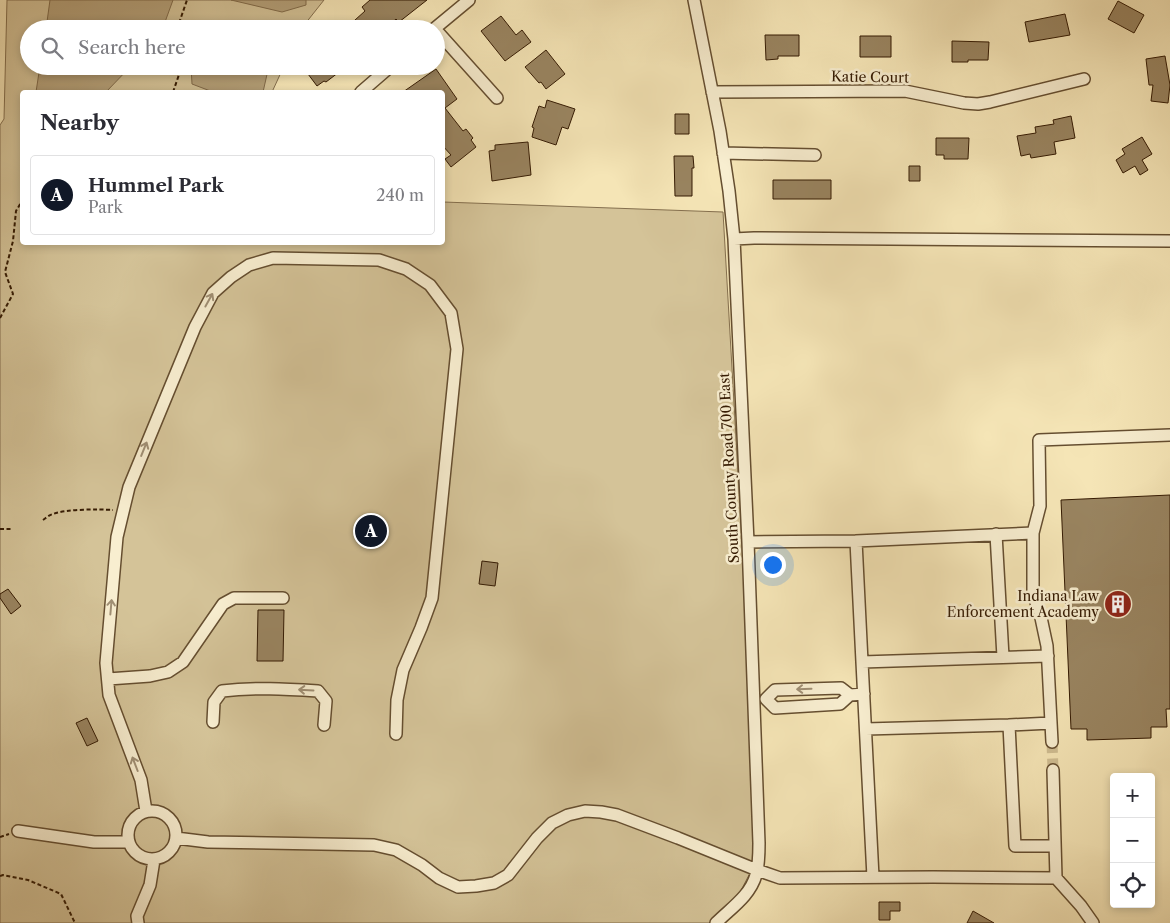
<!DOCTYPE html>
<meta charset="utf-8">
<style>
:root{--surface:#fff;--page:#f7f7f7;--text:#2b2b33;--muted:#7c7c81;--line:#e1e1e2;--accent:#111827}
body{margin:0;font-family:"Libre Caslon Text",serif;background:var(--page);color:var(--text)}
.controls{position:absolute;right:15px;bottom:15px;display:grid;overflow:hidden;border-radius:5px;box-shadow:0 2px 8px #0003}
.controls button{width:45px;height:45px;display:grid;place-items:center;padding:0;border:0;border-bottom:1px solid var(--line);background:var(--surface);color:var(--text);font:25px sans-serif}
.you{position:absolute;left:772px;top:564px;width:18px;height:18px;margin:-12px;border:4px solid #fff;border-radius:50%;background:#1a73e8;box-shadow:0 0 0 8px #1a73e833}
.badge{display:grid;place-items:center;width:32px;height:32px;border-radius:50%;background:var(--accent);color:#fff;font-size:16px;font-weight:700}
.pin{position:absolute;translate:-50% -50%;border:2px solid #fff;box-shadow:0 1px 5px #0006}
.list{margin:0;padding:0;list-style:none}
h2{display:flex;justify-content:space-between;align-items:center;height:65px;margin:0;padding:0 20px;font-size:21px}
h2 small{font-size:16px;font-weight:400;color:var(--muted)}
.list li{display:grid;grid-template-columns:32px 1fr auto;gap:15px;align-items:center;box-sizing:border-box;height:80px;margin:0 10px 10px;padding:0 10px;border:1px solid var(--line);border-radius:5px}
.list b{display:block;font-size:19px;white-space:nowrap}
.list p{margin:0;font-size:16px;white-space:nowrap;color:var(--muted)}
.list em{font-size:16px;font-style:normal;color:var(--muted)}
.icon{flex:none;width:28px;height:28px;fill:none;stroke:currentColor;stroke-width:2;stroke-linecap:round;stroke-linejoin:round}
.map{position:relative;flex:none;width:1170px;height:923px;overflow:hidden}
.search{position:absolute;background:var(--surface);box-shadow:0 2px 8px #0003;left:20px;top:20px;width:425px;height:55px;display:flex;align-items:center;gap:12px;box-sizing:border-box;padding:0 18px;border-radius:28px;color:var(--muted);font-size:19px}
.panel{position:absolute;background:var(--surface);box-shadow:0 2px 8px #0003;left:20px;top:90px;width:425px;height:155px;border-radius:5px}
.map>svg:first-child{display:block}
.green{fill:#d4c398;stroke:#846f4e}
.water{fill:#b4a079;stroke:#816b4a}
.building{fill:#998460;stroke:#351b03}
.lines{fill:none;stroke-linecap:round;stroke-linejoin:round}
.minor-tunnel{stroke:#cfbd92;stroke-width:11;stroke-dasharray:11 5.5;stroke-linecap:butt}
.minor-casing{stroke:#654e30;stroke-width:14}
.path{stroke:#351b03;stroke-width:2;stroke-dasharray:4 2.5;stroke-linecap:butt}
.minor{stroke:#f8eed0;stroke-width:11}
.oneway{stroke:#a08f74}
.labels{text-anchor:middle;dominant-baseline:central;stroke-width:5;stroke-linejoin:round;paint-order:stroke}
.street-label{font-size:14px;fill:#351b03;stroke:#f8eed0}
.poi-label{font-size:14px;fill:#351b03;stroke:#f8eed0;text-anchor:end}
</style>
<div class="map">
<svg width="1170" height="923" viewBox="0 0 1170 923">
<rect width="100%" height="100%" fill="#f5e5b6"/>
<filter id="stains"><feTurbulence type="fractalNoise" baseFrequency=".004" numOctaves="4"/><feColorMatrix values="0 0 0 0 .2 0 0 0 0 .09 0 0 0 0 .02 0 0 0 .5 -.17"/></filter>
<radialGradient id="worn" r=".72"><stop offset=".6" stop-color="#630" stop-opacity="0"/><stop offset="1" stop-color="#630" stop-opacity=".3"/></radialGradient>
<!-- green -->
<path class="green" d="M 7,0 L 324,0 L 301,29 L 29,29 L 29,66 L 284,66 L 272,92 L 22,92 L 22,242 L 442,242 L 443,202 L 723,212 L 758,820 L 751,871 L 732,908 L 717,923 L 0,923 L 0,125 L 4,119 Z"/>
<!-- water -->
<path class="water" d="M 50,0 L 173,0 L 165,22 L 160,29 L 46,29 Z
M 231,0 L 306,0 L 306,5 L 282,12 Z
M 40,66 L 131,66 L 106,92 L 36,92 Z
M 191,66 L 272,66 L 268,70 L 263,92 L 213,92 L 192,84 Z"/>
<!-- building -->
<path class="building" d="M 370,0 L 427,0 L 399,22 L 396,19 L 385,29 L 345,29 L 365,11 L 362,7 Z
M 1118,1 L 1144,15 L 1134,33 L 1108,19 Z
M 1065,14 L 1070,35 L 1029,42 L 1025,22 Z
M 501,16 L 516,35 L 522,30 L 531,42 L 505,61 L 481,31 Z
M 765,35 L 799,35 L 799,56 L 778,56 L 778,59 L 766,60 Z
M 860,36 L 891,36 L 891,57 L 860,57 Z
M 952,41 L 989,42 L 988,60 L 968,60 L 968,62 L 952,62 Z
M 546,50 L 565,74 L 546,89 L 541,82 L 539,83 L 525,67 Z
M 1165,56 L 1170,85 L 1168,103 L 1151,101 L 1153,85 L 1149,85 L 1146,59 Z
M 302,66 L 347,66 L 326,82 L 324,81 L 317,86 Z
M 436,69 L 457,99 L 445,108 L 463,131 L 466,129 L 473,138 L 471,140 L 476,147 L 451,167 L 445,159 L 451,155 L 442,145 L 442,92 L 403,92 Z
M 547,100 L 575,109 L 568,129 L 562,127 L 556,145 L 532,137 L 534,128 L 532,127 L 539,106 L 545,108 Z
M 675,114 L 689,114 L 689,134 L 675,134 Z
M 1071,116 L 1075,138 L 1054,142 L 1056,154 L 1031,158 L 1030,154 L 1021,156 L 1017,136 L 1036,133 L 1035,127 L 1054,124 L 1053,120 Z
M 1142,137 L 1152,154 L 1142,160 L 1148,170 L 1140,175 L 1135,166 L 1123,173 L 1116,160 L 1125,154 L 1122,149 Z
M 936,138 L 969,138 L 968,159 L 944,159 L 944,155 L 936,155 Z
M 528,142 L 531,175 L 492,181 L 489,151 L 495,150 L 495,145 Z
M 674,156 L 693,156 L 694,168 L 692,168 L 692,196 L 675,196 Z
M 909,166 L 920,166 L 920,181 L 909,181 Z
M 773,180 L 831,180 L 831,199 L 773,199 Z
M 1170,495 L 1170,709 L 1166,709 L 1167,727 L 1151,727 L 1151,738 L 1087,740 L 1087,729 L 1071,729 L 1061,500 Z
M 482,561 L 498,563 L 495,586 L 479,584 Z
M 8,589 L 21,606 L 11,614 L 0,598 L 0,594 Z
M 258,610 L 284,610 L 283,661 L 257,661 Z
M 87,718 L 98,741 L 87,746 L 76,723 Z
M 879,902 L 900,902 L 900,911 L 890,911 L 890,920 L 879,920 Z
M 973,911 L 994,923 L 967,923 Z"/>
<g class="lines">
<!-- minor-tunnel -->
<path class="minor-tunnel" d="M 1052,742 L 1053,770"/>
<!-- minor casing -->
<g class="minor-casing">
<path id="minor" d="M 694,0 L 720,131 L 729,191 L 734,239 L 748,542 L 759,843 C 759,853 759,865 756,875 C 750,896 731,908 716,923
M 434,29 L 469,0
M 436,30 L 497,98
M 361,92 L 391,66
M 712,92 L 905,91 L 964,103 L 978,104 L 990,102 L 1084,79
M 723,153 L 815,155
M 734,239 L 754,238 L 1170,241
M 1033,533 L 1040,506 L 1039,440 L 1170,435
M 996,534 L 1003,657
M 856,541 L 862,662
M 748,542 L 856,541 L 1033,533 L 1033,594 L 1040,613 L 1047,646 L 1052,742
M 108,679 L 150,676 L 168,672 L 183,662 L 223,604 L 234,598 L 283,598
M 850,695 L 841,688 L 775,690 L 766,699 L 775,708 L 840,704 L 850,695 L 864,694
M 213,722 L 214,702 L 222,691 C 254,687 286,689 318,691 L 326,701 L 324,725
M 1009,725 L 1051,723
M 866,729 L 1009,725 L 1015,846 L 1055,846
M128 835a24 24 0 1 1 48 0a24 24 0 1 1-48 0Z
M 146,811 L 141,780 L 109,695 L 106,663 L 117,537 L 129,487 L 195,327 L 213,293 L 231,277 L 249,265 L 273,258 L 379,260 L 406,269 L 430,285 L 451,313 L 457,349 L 432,598 L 421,628 L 403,670 L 397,700 L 396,734
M 18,831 L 94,842 L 128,842
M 176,838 L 208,842 L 374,845 L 396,850 L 422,865 L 439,878 L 458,887 L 476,886 L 494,883 L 508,875 L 537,838 L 552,823 L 568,815 L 585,811 L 601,812 L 617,815 L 678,838 L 757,870 L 780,878 L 933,877 L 1056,878 L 1053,770
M 873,877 L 862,662 L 1048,656
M 1056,878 L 1081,906 L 1093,923
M 138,923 L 137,916 L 150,885 L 154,860"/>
</g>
<!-- path -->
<path class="path" d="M 177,29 L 187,0
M 173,92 L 182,66
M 0,318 L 13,294 L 5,272 L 13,241 L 16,211 L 22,201
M 43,520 C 46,518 49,515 53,514 C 66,509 99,509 113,510
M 0,529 L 13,529
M 0,837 L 9,834
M 0,876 L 3,875 L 28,880 L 61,894 L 75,923"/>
<!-- minor -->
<use href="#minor" class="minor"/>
</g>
<!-- one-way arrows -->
<defs><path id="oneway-shaft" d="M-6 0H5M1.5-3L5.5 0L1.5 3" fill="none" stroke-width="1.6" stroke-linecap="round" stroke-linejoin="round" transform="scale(1.25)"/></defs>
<g class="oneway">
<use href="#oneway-shaft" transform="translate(209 300) rotate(-61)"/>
<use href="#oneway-shaft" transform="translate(144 449) rotate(-68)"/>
<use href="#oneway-shaft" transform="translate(111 607) rotate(-85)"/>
<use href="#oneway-shaft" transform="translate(804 689) rotate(178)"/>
<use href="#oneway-shaft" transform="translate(306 690) rotate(-177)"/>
<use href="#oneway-shaft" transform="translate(135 764) rotate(-111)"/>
</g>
<!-- icons -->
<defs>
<g id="building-disc" transform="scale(1.4375)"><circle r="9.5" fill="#8f2418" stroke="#f8eed0"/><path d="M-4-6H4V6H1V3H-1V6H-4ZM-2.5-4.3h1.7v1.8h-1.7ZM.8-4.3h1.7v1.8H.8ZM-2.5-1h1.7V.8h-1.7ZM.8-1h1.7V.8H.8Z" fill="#fff"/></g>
</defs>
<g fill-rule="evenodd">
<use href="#building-disc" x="1118" y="604"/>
</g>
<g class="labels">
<!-- street labels -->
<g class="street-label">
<text transform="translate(870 77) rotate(1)">Katie Court</text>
<text transform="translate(729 468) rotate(-93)">South County Road 700 East</text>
</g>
<!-- poi labels -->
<g class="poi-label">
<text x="1099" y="596">Indiana Law<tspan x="1099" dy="16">Enforcement Academy</tspan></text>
</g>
</g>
<rect width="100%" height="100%" filter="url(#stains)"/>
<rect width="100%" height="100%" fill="url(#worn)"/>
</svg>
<div class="controls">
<button>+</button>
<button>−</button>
<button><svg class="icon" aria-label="locate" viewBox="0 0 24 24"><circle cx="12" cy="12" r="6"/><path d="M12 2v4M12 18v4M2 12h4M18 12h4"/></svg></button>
</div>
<div class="you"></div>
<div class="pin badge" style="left:371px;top:531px">A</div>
<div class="search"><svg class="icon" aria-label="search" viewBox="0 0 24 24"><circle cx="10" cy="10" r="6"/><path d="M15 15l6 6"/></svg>Search here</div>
<section class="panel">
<h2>Nearby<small></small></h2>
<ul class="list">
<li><span class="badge">A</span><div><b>Hummel Park</b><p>Park</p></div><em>240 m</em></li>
</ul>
</section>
</div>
